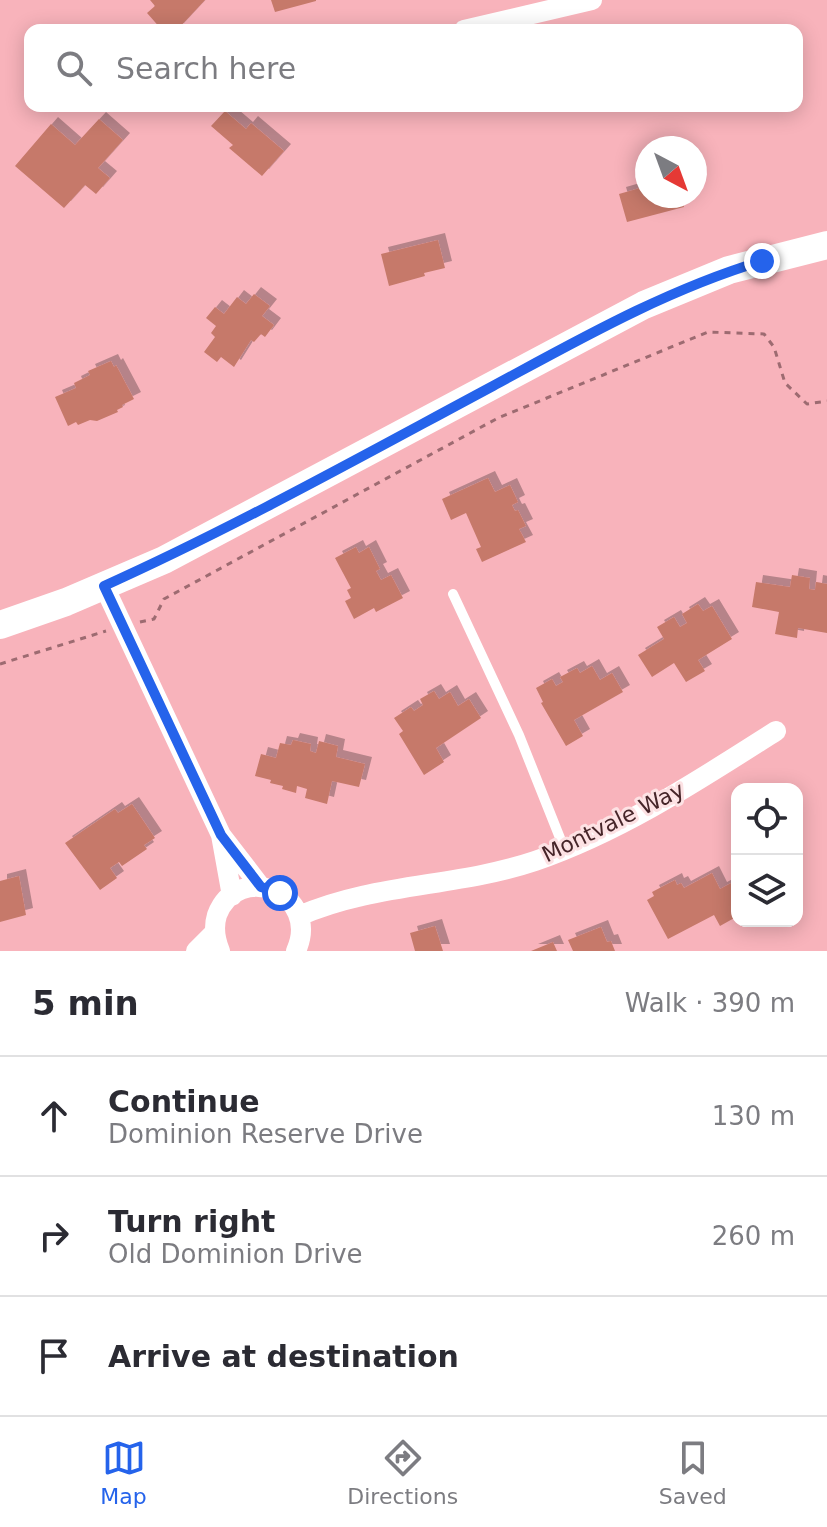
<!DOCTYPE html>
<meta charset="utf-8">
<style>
:root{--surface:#fff;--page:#f2f2f3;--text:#2b2b33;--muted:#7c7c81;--line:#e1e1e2;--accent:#2563eb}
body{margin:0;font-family:"DejaVu Sans",sans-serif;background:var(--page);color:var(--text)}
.controls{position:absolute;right:24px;bottom:24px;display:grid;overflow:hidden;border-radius:16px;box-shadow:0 4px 20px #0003}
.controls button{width:72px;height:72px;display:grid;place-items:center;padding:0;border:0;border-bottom:2px solid var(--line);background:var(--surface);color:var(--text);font:40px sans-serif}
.compass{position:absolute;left:635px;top:136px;width:72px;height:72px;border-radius:50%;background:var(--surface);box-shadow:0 4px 20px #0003;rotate:139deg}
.stop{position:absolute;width:24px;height:24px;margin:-18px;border:6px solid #2563eb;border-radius:50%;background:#fff}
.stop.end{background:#2563eb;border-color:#fff;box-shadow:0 2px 8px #0008}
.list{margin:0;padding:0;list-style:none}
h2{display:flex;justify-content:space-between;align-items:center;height:104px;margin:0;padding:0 32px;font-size:34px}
h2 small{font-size:26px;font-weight:400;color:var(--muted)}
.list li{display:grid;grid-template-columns:52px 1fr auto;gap:24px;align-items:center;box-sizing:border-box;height:120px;padding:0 32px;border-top:2px solid var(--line)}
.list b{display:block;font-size:30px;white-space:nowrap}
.list p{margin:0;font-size:26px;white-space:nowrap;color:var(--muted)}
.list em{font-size:26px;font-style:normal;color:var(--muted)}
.icon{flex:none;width:44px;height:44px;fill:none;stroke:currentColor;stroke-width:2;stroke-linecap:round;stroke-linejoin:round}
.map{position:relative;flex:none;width:827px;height:951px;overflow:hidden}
.search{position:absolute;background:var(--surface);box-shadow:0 4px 20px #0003;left:24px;right:24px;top:24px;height:88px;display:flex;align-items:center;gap:20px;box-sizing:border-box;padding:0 28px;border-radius:16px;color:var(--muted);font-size:30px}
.sheet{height:464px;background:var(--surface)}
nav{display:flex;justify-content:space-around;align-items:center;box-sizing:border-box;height:112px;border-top:2px solid var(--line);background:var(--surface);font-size:22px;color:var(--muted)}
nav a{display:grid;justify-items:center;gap:4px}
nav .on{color:var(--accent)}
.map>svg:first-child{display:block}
.building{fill:#c6796a;filter:url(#shadow)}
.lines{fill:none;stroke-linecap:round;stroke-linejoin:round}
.path{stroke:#9d6b71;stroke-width:3;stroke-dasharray:6 6;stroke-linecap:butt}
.lane{stroke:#fff;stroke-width:10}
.street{stroke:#fff;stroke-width:20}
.secondary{stroke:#fff;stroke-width:28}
.route{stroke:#2563eb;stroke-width:10}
.labels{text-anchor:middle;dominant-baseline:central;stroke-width:6;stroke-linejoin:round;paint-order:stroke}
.street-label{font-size:22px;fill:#462529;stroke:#fde2e4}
</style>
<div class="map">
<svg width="827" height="951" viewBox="0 0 827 951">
<defs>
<filter id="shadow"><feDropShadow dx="7" dy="-7" stdDeviation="0" flood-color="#0004"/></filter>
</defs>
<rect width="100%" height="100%" fill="#f8b3bb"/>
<!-- building -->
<path class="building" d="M 150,0 L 205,0 L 177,30 L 162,30 L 147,13 L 155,6 Z
M 271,0 L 316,0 L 316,1 L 275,12 Z
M 225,111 L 246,129 L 251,123 L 284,151 L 262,176 L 229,148 L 233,145 L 211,126 Z
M 99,119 L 123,140 L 98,168 L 110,178 L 96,194 L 85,185 L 64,208 L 15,166 L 51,124 L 75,145 Z
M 647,186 L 647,196 L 681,196 L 684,207 L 627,222 L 619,194 Z
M 438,240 L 445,268 L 424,273 L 425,276 L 389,286 L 381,254 Z
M 254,294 L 270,306 L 262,316 L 274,325 L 265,337 L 261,334 L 254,342 L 251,340 L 234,367 L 221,357 L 217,362 L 204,352 L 215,337 L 211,333 L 216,326 L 206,318 L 215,307 L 224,314 L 237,297 L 246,304 Z
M 111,361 L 114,367 L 116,365 L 134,399 L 122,405 L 123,407 L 117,410 L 118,412 L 97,421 L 90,420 L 78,425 L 76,422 L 68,426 L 55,397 L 76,388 L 74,383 L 90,375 L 88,371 Z
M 488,478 L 495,492 L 510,485 L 518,502 L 512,505 L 515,511 L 518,510 L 526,526 L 519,529 L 526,542 L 482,562 L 476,549 L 481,547 L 466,513 L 451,520 L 442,499 Z
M 356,547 L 359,553 L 369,547 L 380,569 L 376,571 L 381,580 L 391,575 L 403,598 L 376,612 L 374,608 L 354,619 L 345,601 L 351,598 L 347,590 L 351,588 L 335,558 Z
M 792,575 L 810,578 L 809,589 L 815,590 L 816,582 L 827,584 L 827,633 L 798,628 L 797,638 L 775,634 L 779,612 L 752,607 L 756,582 L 790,587 Z
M 698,604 L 703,611 L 712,606 L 732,639 L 698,660 L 705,671 L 686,682 L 674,663 L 652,677 L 638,655 L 664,639 L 657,627 L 674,617 L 680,627 L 687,623 L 682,614 Z
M 592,666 L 600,680 L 612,673 L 623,692 L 574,720 L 583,736 L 566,746 L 541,703 L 543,702 L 536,688 L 552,679 L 556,686 L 563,682 L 560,677 L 577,668 L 580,673 Z
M 434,691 L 439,699 L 450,692 L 458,706 L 469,699 L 481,718 L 436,748 L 444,762 L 424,775 L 399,734 L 403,731 L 394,718 L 411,707 L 414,711 L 423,705 L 420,699 Z
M 293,740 L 311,744 L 310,751 L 316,753 L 319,741 L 338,746 L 336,757 L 365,764 L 359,787 L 332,781 L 327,804 L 305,798 L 307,789 L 297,786 L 296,793 L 282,789 L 283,786 L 270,783 L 271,780 L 255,776 L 261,754 L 276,758 L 280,743 L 291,745 Z
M 132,804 L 155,838 L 144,845 L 147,849 L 122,866 L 119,862 L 110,868 L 117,878 L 100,890 L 65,843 L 115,809 L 118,813 Z
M 712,873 L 720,889 L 737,880 L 736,917 L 720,926 L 714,915 L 668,939 L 647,900 L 654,896 L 652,892 L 675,880 L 677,885 L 681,883 L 684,888 Z
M 19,876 L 26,915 L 0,922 L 0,881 Z
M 435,926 L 443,951 L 415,951 L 410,933 Z
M 601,927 L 607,942 L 611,941 L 615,951 L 573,951 L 568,940 Z
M 553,942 L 557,951 L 531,951 Z"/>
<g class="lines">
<!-- path -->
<path class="path" d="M 140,622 L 154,619 L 164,599 L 498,418 L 708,332 L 764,334 L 774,347 L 785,383 L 807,404 L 827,401
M 0,664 L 106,631"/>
<!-- lane -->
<path class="lane" d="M 453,594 L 519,735 L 564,848"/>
<!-- street -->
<path class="street" d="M 464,30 L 592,0
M 104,586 L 221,835
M 232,896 L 221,835 L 261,887
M 299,916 C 374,883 458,887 535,861 C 622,831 699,780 776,731
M 196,951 L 214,933
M 220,951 C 215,939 213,928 217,915 C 238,860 322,893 296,951"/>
<!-- secondary -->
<path class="secondary" d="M 0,625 L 66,602 L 164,560 L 644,305 L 729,270 L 827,245"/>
</g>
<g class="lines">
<!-- route -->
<path class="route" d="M 280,893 L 261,887 L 221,835 L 104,586 C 237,526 364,455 493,386 C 580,339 666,290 762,261"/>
</g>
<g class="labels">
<!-- street labels -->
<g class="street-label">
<text transform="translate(613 822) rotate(-26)">Montvale Way</text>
</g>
</g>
</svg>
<div class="controls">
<button><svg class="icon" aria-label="locate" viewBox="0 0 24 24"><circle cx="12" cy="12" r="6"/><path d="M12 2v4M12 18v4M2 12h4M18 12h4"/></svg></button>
<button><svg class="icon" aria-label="layers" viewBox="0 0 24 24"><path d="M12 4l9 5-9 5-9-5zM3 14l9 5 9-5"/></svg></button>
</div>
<svg class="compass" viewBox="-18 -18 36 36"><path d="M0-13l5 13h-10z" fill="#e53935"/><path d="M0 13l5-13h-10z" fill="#7c7c81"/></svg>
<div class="stop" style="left:280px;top:893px"></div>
<div class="stop end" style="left:762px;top:261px"></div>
<div class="search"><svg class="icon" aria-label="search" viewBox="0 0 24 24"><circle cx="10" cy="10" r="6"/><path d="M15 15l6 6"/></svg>Search here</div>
</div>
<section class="sheet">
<h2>5 min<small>Walk · 390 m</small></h2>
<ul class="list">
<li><svg class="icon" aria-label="ahead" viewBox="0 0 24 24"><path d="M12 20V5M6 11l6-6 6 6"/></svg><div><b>Continue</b><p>Dominion Reserve Drive</p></div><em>130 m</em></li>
<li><svg class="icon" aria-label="right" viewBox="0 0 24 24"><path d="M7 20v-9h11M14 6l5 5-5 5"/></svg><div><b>Turn right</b><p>Old Dominion Drive</p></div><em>260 m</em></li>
<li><svg class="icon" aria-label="arrive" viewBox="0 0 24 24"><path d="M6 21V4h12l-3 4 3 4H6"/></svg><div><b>Arrive at destination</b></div></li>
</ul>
</section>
<nav>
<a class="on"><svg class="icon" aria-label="map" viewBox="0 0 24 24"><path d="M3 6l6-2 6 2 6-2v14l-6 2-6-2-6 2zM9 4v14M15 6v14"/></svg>Map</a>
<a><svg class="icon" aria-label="directions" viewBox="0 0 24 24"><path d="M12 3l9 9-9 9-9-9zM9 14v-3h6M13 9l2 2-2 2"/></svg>Directions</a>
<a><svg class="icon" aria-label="saved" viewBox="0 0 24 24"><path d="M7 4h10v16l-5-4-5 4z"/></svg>Saved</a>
</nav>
